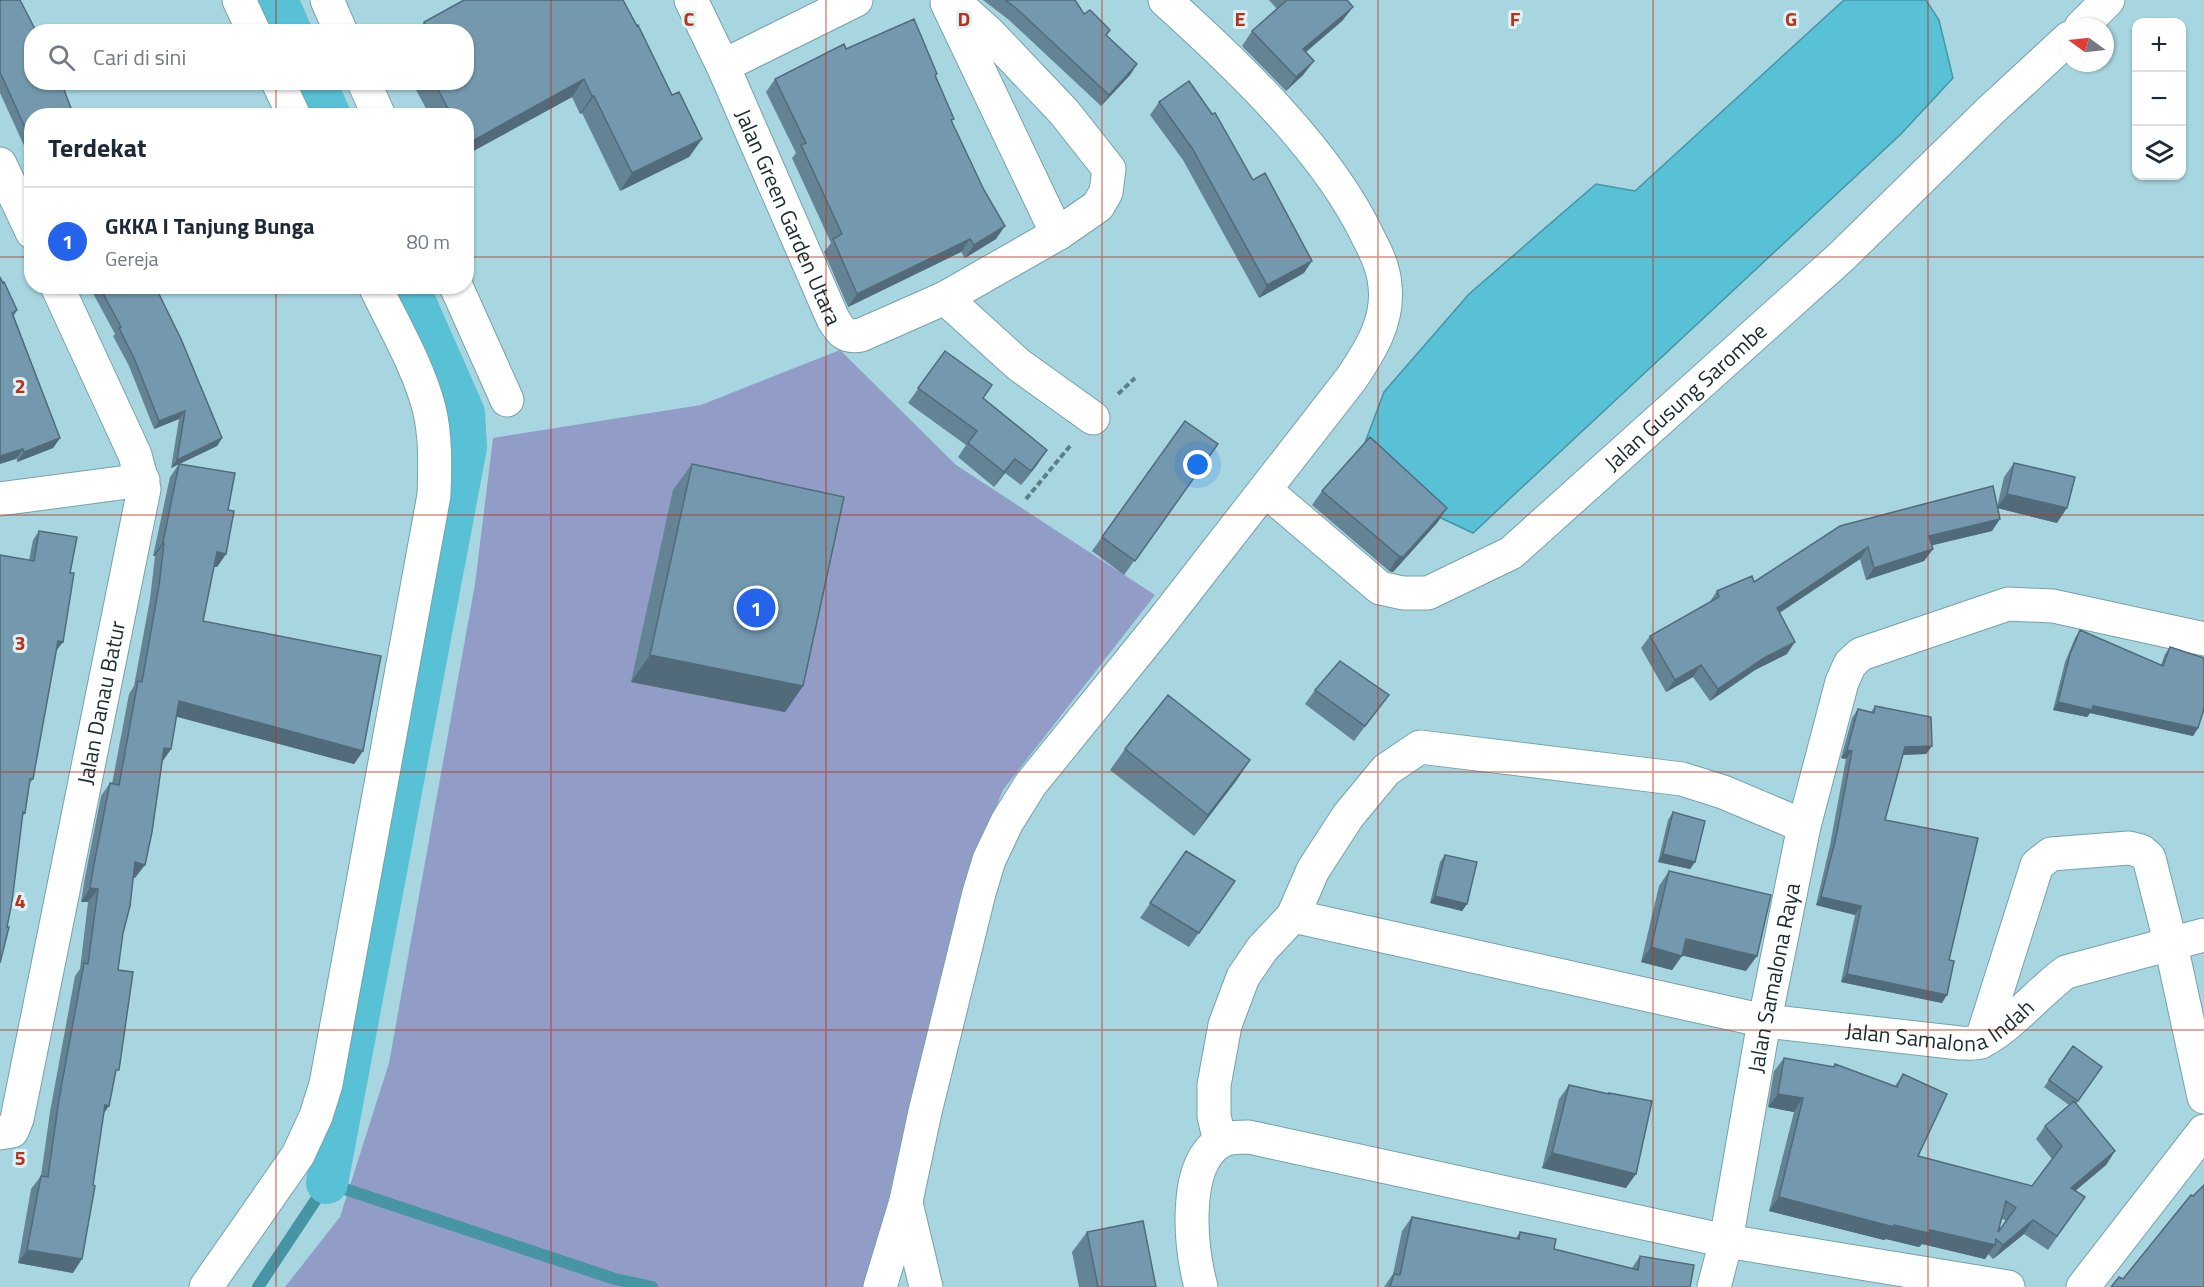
<!DOCTYPE html>
<html lang="id">
<meta charset="utf-8">
<style>
:root{--surface:#fff;--page:#f6f6f7;--text:#1f2937;--muted:#747a83;--line:#e0e1e3;--accent:#2563eb}
body{margin:0;font-family:"Titillium Web",sans-serif;background:var(--page);color:var(--text)}
.controls{position:absolute;right:18px;top:18px;display:grid;overflow:hidden;border-radius:12px;box-shadow:0 2px 4px #0004}
.controls button{width:54px;height:54px;display:grid;place-items:center;padding:0;border:0;border-bottom:2px solid var(--line);background:var(--surface);color:var(--text);font:30px sans-serif}
.compass{position:absolute;left:2060px;top:18px;width:54px;height:54px;border-radius:50%;background:var(--surface);box-shadow:0 2px 4px #0004;rotate:285deg}
.you{position:absolute;left:1198px;top:465px;width:21px;height:21px;margin:-15px;border:4px solid #fff;border-radius:50%;background:#1a73e8;box-shadow:0 0 0 9px #1a73e833}
.badge{display:grid;place-items:center;width:39px;height:39px;border-radius:50%;background:var(--accent);color:#fff;font-size:20px;font-weight:700}
.pin{position:absolute;translate:-50% -50%;border:3px solid #fff;box-shadow:0 2px 6px #0006}
.list{margin:0;padding:0;list-style:none}
h2{display:flex;justify-content:space-between;align-items:center;height:78px;margin:0;padding:0 24px;font-size:26px}
h2 small{font-size:20px;font-weight:400;color:var(--muted)}
.list li{display:grid;grid-template-columns:39px 1fr auto;gap:18px;align-items:center;box-sizing:border-box;height:108px;padding:0 24px;border-top:2px solid var(--line)}
.list b{display:block;font-size:22px;white-space:nowrap}
.list p{margin:0;font-size:20px;white-space:nowrap;color:var(--muted)}
.list em{font-size:20px;font-style:normal;color:var(--muted)}
.icon{flex:none;width:33px;height:33px;fill:none;stroke:currentColor;stroke-width:2;stroke-linecap:round;stroke-linejoin:round}
.map{position:relative;flex:none;width:2204px;height:1287px;overflow:hidden}
.search{position:absolute;background:var(--surface);box-shadow:0 2px 4px #0004;left:24px;top:24px;width:450px;height:66px;display:flex;align-items:center;gap:15px;box-sizing:border-box;padding:0 21px;border-radius:24px;color:var(--muted);font-size:22px}
.panel{position:absolute;background:var(--surface);box-shadow:0 2px 4px #0004;left:24px;top:108px;width:450px;height:186px;border-radius:24px}
.map>svg:first-child{display:block}
.green{fill:#919dc7}
.water{fill:#59c1d6;stroke:#4694a4;stroke-width:1.5}
.lines{fill:none;stroke-linecap:round;stroke-linejoin:round}
.stream{stroke:#4694a4;stroke-width:12}
.canal{stroke:#59c1d6;stroke-width:42}
.minor-casing{stroke:#74a2ac;stroke-width:35}
.path{stroke:#5f7f87;stroke-width:4;stroke-dasharray:6 3;stroke-linecap:butt}
.minor{stroke:#fff;stroke-width:33}
.wall{fill:#648496;fill-rule:evenodd}
.shaded-wall{fill:#516b7a}
.building{fill:#7499ae;stroke:#516b7a;stroke-width:1.5;fill-rule:evenodd}
.grid{fill:none;stroke:#bc3016;stroke-width:1.5;stroke-opacity:0.55}
.labels{text-anchor:middle;dominant-baseline:central;stroke-width:6;stroke-linejoin:round;paint-order:stroke}
.street-label{font-size:22px;fill:#192c30;stroke:#dbf3f8}
.grid-label{font-size:20px;text-anchor:middle;font-weight:bold;fill:#bc3016;stroke:#dbf3f8;stroke-width:6;stroke-linejoin:round;paint-order:stroke}
</style>
<div class="map">
<svg width="2204" height="1287" viewBox="0 0 2204 1287">
<rect width="100%" height="100%" fill="#a7d6e1"/>
<!-- green -->
<path class="green" d="M 840,350 L 956,465 L 1155,595 L 1003,790 L 966,879 L 885,1213 L 863,1287 L 285,1287 L 340,1217 L 389,1063 L 475,584 L 493,438 L 701,405 Z"/>
<!-- water -->
<path class="water" d="M 1844,0 L 1926,0 L 1939,20 L 1953,78 L 1901,134 L 1473,533 L 1441,518 L 1363,448 L 1384,392 L 1469,294 L 1596,184 L 1635,191 Z"/>
<g class="lines">
<!-- stream -->
<path class="stream" d="M 258,1287 L 327,1183 L 615,1279 L 652,1287"/>
<!-- canal -->
<path class="canal" d="M 277,0 L 291,32
M 315,82 L 330,116
M 327,1183 L 466,447 L 464,413 L 408,286"/>
<!-- minor casing -->
<g class="minor-casing">
<g id="minor">
<path d="M 239,0 L 254,32"/>
<path d="M 327,0 L 341,32"/>
<path id="s1" d="M 691,0 L 723,66 L 833,319 C 841,332 845,338 861,335 L 945,298 L 1059,233 L 1098,206 L 1106,192 L 1109,169 L 1064,112 L 989,33 L 952,0"/>
<path d="M 947,3 L 1050,219 L 1059,233"/>
<path d="M 2081,27 L 2108,0"/>
<path d="M 723,66 L 856,0"/>
<path d="M 278,82 L 294,116"/>
<path d="M 364,82 L 379,116"/>
<path d="M 0,164 L 32,232"/>
<path d="M 456,286 L 507,400"/>
<path d="M 945,298 L 1019,365 L 1093,418"/>
<path id="s2" d="M 1265,490 L 1380,588 L 1403,593 L 1428,593 L 1511,553 L 1841,257 L 1990,111 L 2069,38"/>
<path d="M 0,499 L 143,480"/>
<path id="s3" d="M 1293,916 L 1765,1021 L 1960,1043 C 1966,1043 1973,1044 1979,1042 C 2001,1036 2043,988 2066,972 L 2204,935"/>
<path d="M 1981,1042 L 2037,865 L 2051,854 L 2129,848 L 2141,851 L 2149,858 L 2171,945 L 2204,1097"/>
<path id="s4" d="M 0,1133 L 12,1131 L 17,1119 L 144,489 L 135,455 L 57,286"/>
<path d="M 1220,1142 L 1214,1116 L 1214,1085 L 1225,1025 L 1243,977 L 1262,949 L 1293,916 L 1313,870 L 1348,816 L 1386,770 L 1420,747 L 1682,779 L 1723,792 L 1804,826"/>
<path d="M 906,1203 L 926,1287"/>
<path d="M 206,1287 L 298,1155 L 316,1116 L 326,1084 L 434,495 C 435,467 436,436 429,408 C 418,366 394,326 375,286"/>
<path d="M 880,1287 L 906,1201 L 925,1112 L 979,893 L 989,860 L 1007,822 L 1030,785 L 1161,623 L 1351,379 C 1370,351 1389,321 1385,286 C 1384,269 1377,254 1369,239 C 1328,151 1237,65 1165,0"/>
<path d="M 1201,1287 C 1191,1249 1181,1165 1221,1141 C 1229,1137 1240,1137 1249,1137 L 1726,1241 L 2008,1287"/>
<path id="s5" d="M 1714,1287 L 1726,1241 L 1761,1039 L 1804,826 L 1842,682 L 1850,664 L 1861,654 L 2008,604 L 2053,606 L 2204,639"/>
<path d="M 2083,1287 L 2204,1131"/>
</g>
</g>
<!-- path -->
<path class="path" d="M 1118,394 L 1135,378
M 1026,499 L 1070,446"/>
<!-- minor -->
<use href="#minor" class="minor"/>
</g>
<!-- wall -->
<path class="wall" d="M 0,0 L 32,116 L 32,163 L 0,93 Z
M 464,0 L 623,0 L 637,26 L 638,25 L 672,95 L 679,92 L 702,139 L 689,157 L 620,191 L 582,113 L 580,114 L 572,97 L 466,155 L 466,116 L 430,116 L 412,82 L 466,82 L 466,32 L 417,32 L 424,22 Z
M 983,0 L 1075,0 L 1084,14 L 1137,64 L 1130,75 L 1101,106 L 1009,20 Z
M 1269,0 L 1347,0 L 1353,7 L 1342,21 L 1306,52 L 1314,61 L 1303,75 L 1286,91 L 1242,46 L 1252,31 L 1277,9 Z
M 846,49 L 935,76 L 996,239 L 965,258 L 961,252 L 848,307 L 824,252 L 831,243 L 792,158 L 796,153 L 766,92 L 775,79 Z
M 1159,102 L 1304,273 L 1259,298 L 1183,160 L 1150,115 Z
M 0,277 L 17,310 L 14,316 L 60,438 L 53,448 L 17,462 Z
M 89,286 L 155,286 L 222,438 L 217,446 L 179,464 L 228,510 L 226,554 L 217,567 L 214,567 L 203,621 L 363,751 L 354,764 L 177,716 L 171,749 L 162,762 L 135,878 L 133,877 L 123,933 L 118,970 L 115,1076 L 103,1114 L 73,1273 L 18,1263 L 31,1189 L 41,1176 L 50,1112 L 75,976 L 80,969 L 88,902 L 81,902 L 85,877 L 101,796 L 110,783 L 112,784 L 129,694 L 134,686 L 150,599 L 155,556 L 153,556 L 170,477 L 179,464 L 171,468 L 179,419 L 154,429 L 129,366 L 113,336 L 115,334 Z
M 945,351 L 1037,465 L 1021,485 L 1005,473 L 994,487 L 958,457 L 966,445 L 908,403 Z
M 1185,421 L 1218,444 L 1124,575 L 1092,551 Z
M 2014,463 L 2057,523 L 1998,508 L 1992,531 L 1932,545 L 1933,549 L 1924,561 L 1866,580 L 1860,559 L 1780,612 L 1787,654 L 1755,670 L 1710,701 L 1693,677 L 1666,692 L 1641,648 L 1650,636 L 1709,603 L 1717,591 L 1754,582 L 1997,507 L 2004,477 Z
M 692,464 L 803,686 L 785,712 L 631,682 L 673,490 Z
M 1322,491 L 1447,508 L 1437,523 L 1393,572 L 1389,571 L 1312,505 Z
M 39,531 L 70,573 L 33,779 L 30,783 L 25,813 L 22,817 L 29,560 L 33,540 Z
M 2080,630 L 2161,665 L 2165,654 L 2170,647 L 2198,728 L 2193,736 L 2090,713 L 2087,717 L 2053,710 L 2065,662 L 2075,638 Z
M 1315,690 L 1389,695 L 1354,741 L 1305,704 Z
M 1875,706 L 1932,746 L 1926,754 L 1903,755 L 1885,820 L 1949,960 L 1942,1003 L 1841,982 L 1855,915 L 1816,905 L 1830,845 L 1846,759 L 1841,758 L 1852,718 L 1858,709 L 1871,712 Z
M 1125,749 L 1250,760 L 1236,781 L 1194,836 L 1110,770 Z
M 1673,812 L 1695,862 L 1690,869 L 1658,862 L 1668,820 Z
M 1186,851 L 1235,881 L 1189,947 L 1140,918 Z
M 1445,855 L 1467,904 L 1462,911 L 1430,903 L 1440,862 Z
M 1669,871 L 1746,971 L 1682,955 L 1672,970 L 1641,962 L 1659,886 Z
M 2073,1046 L 2102,1067 L 2076,1104 L 2115,1151 L 2106,1165 L 2075,1191 L 2085,1197 L 2048,1250 L 2024,1234 L 1993,1259 L 1988,1254 L 1985,1259 L 1922,1244 L 1919,1247 L 1886,1239 L 1884,1240 L 1769,1211 L 1794,1112 L 1768,1107 L 1774,1071 L 1784,1058 L 1833,1067 L 1835,1064 L 1895,1086 L 1903,1074 L 1918,1156 L 2032,1186 L 2052,1159 L 2036,1139 L 2045,1126 L 2069,1105 L 2044,1087 ZM 2001,1218 L 2006,1221 L 1998,1232 Z
M 1569,1085 L 1608,1094 L 1609,1093 L 1626,1188 L 1542,1168 L 1559,1099 Z
M 1412,1217 L 1516,1238 L 1520,1232 L 1554,1249 L 1632,1268 L 1640,1256 L 1690,1287 L 1384,1287 L 1393,1274 L 1402,1231 Z
M 1087,1232 L 1156,1287 L 1079,1287 L 1072,1252 Z"/>
<!-- shaded-wall -->
<path class="shaded-wall" d="M 1353,7 L 1342,21 L 1293,63 L 1303,49 Z
M 1314,61 L 1303,75 L 1286,91 L 1296,77 Z
M 1137,64 L 1130,75 L 1101,106 L 1109,95 Z
M 584,79 L 572,97 L 466,155 L 467,144 Z
M 592,96 L 594,96 L 582,113 L 580,114 Z
M 702,139 L 689,157 L 620,191 L 632,173 Z
M 1005,226 L 996,239 L 965,258 L 974,245 Z
M 970,239 L 961,252 L 848,307 L 857,294 Z
M 1312,261 L 1304,273 L 1259,298 L 1267,285 Z
M 185,411 L 179,419 L 154,429 L 159,421 Z
M 60,438 L 53,448 L 17,462 L 24,452 Z
M 222,438 L 217,446 L 171,468 L 177,460 Z
M 23,449 L 16,459 L 0,464 L 0,456 Z
M 1047,450 L 1037,465 L 1021,485 L 1031,471 Z
M 1015,459 L 1005,473 L 994,487 L 1004,472 Z
M 2007,494 L 2067,508 L 2057,523 L 1997,508 Z
M 1447,508 L 1437,523 L 1393,572 L 1389,571 L 1399,556 Z
M 2000,519 L 1992,531 L 1921,548 L 1929,536 Z
M 163,542 L 164,543 L 155,556 L 153,556 Z
M 1868,547 L 1860,559 L 1769,620 L 1777,608 Z
M 1933,549 L 1924,561 L 1866,580 L 1874,568 Z
M 217,552 L 226,554 L 217,567 L 208,565 Z
M 58,641 L 63,642 L 56,651 Z
M 1795,642 L 1787,654 L 1755,670 L 1710,701 L 1718,689 L 1764,658 Z
M 650,655 L 803,686 L 785,712 L 631,682 Z
M 1701,665 L 1693,677 L 1666,692 L 1675,680 Z
M 179,701 L 363,751 L 354,764 L 170,715 Z
M 2058,702 L 2093,706 L 2198,728 L 2193,736 L 2090,713 L 2087,717 L 2053,710 Z
M 1932,746 L 1926,754 L 1899,755 L 1905,747 Z
M 164,748 L 171,749 L 162,762 L 154,761 Z
M 1847,750 L 1852,751 L 1846,759 L 1841,758 Z
M 1250,760 L 1236,781 L 1194,836 L 1208,815 Z
M 1663,854 L 1695,862 L 1690,869 L 1658,862 Z
M 135,862 L 145,865 L 135,878 L 126,875 Z
M 90,888 L 98,889 L 88,902 L 81,902 Z
M 1435,896 L 1467,904 L 1462,911 L 1430,903 Z
M 1821,897 L 1861,906 L 1855,915 L 1816,905 Z
M 1686,939 L 1757,956 L 1746,971 L 1676,954 Z
M 1651,947 L 1682,956 L 1672,970 L 1641,962 Z
M 1847,974 L 1947,995 L 1942,1003 L 1841,982 Z
M 1778,1094 L 1803,1098 L 1794,1112 L 1768,1107 Z
M 105,1105 L 109,1106 L 100,1119 Z
M 2115,1151 L 2106,1165 L 2062,1202 L 2071,1188 Z
M 1552,1153 L 1636,1174 L 1626,1188 L 1542,1168 Z
M 1779,1197 L 1894,1225 L 1930,1230 L 1995,1245 L 1985,1259 L 1922,1244 L 1919,1247 L 1886,1239 L 1884,1240 L 1769,1211 Z
M 2033,1220 L 2024,1234 L 1993,1259 L 2003,1245 Z
M 27,1250 L 82,1259 L 73,1273 L 18,1263 Z"/>
<!-- building -->
<path class="building" d="M 0,0 L 20,0 L 36,31 L 38,30 L 39,32 L 32,32 L 32,82 L 61,82 L 74,116 L 32,116 L 32,143 L 0,72 Z
M 464,0 L 623,0 L 637,26 L 638,25 L 672,95 L 679,92 L 702,139 L 632,173 L 594,96 L 592,96 L 584,79 L 467,144 L 466,116 L 452,116 L 434,82 L 466,82 L 466,32 L 429,32 L 424,22 Z
M 1005,0 L 1075,0 L 1084,14 L 1090,10 L 1110,30 L 1106,35 L 1137,64 L 1109,95 L 1017,9 Z
M 1287,0 L 1347,0 L 1353,7 L 1303,49 L 1314,61 L 1296,77 L 1252,31 Z
M 914,19 L 937,74 L 935,75 L 954,119 L 951,120 L 984,190 L 1005,226 L 974,245 L 970,239 L 857,294 L 833,239 L 842,234 L 801,145 L 806,143 L 775,79 L 844,44 L 846,49 Z
M 1189,81 L 1212,114 L 1215,113 L 1253,180 L 1265,173 L 1312,261 L 1267,285 L 1192,148 L 1159,102 Z
M 0,277 L 3,283 L 4,282 L 17,310 L 12,313 L 60,438 L 24,452 L 23,449 L 0,456 Z
M 99,286 L 155,286 L 181,339 L 222,438 L 177,460 L 185,411 L 159,421 L 134,358 L 119,328 L 121,327 Z
M 945,351 L 992,385 L 983,398 L 1047,450 L 1031,471 L 1015,459 L 1004,472 L 968,443 L 977,431 L 918,388 Z
M 1185,421 L 1218,444 L 1135,561 L 1102,537 Z
M 1370,437 L 1447,508 L 1403,557 L 1399,556 L 1322,491 Z
M 2014,463 L 2075,477 L 2067,508 L 2007,494 Z
M 179,464 L 235,473 L 228,510 L 234,511 L 226,554 L 217,552 L 203,621 L 381,656 L 363,751 L 179,701 L 171,749 L 164,748 L 152,832 L 145,865 L 135,862 L 130,906 L 123,933 L 118,970 L 133,972 L 119,1070 L 116,1070 L 109,1106 L 105,1105 L 93,1185 L 95,1186 L 82,1259 L 27,1250 L 41,1176 L 48,1177 L 59,1099 L 84,963 L 88,964 L 98,889 L 90,888 L 94,864 L 110,783 L 119,785 L 138,681 L 142,682 L 159,586 L 164,543 L 163,542 Z
M 692,464 L 844,497 L 803,686 L 650,655 Z
M 1993,486 L 2000,519 L 1929,536 L 1933,549 L 1874,568 L 1868,547 L 1777,608 L 1795,642 L 1764,658 L 1718,689 L 1701,665 L 1675,680 L 1650,636 L 1719,597 L 1717,591 L 1752,576 L 1754,582 L 1840,526 Z
M 39,531 L 77,537 L 70,573 L 74,573 L 63,642 L 58,641 L 33,779 L 30,779 L 25,813 L 23,812 L 12,902 L 7,927 L 9,927 L 0,963 L 0,555 L 34,561 Z
M 2080,630 L 2163,666 L 2170,647 L 2204,658 L 2204,709 L 2198,728 L 2093,706 L 2092,710 L 2058,702 L 2070,654 Z
M 1340,661 L 1389,695 L 1365,726 L 1315,690 Z
M 1168,695 L 1250,760 L 1208,815 L 1125,749 Z
M 1875,706 L 1931,717 L 1932,746 L 1905,747 L 1885,820 L 1978,838 L 1949,960 L 1954,961 L 1947,995 L 1847,974 L 1861,906 L 1821,897 L 1836,837 L 1852,751 L 1847,750 L 1858,709 L 1874,713 Z
M 1673,812 L 1705,821 L 1695,862 L 1663,854 Z
M 1186,851 L 1235,881 L 1199,933 L 1150,903 Z
M 1445,855 L 1477,862 L 1467,904 L 1435,896 Z
M 1669,871 L 1771,895 L 1757,956 L 1686,939 L 1682,956 L 1651,947 Z
M 2073,1046 L 2102,1067 L 2078,1101 L 2049,1080 Z
M 1784,1058 L 1834,1067 L 1835,1064 L 1897,1087 L 1903,1074 L 1947,1094 L 1918,1156 L 2032,1186 L 2062,1146 L 2045,1126 L 2074,1101 L 2115,1151 L 2071,1188 L 2085,1197 L 2057,1236 L 2033,1220 L 2003,1245 L 1996,1239 L 1995,1245 L 1930,1230 L 1929,1233 L 1894,1225 L 1894,1227 L 1779,1197 L 1803,1098 L 1778,1094 ZM 2006,1201 L 2016,1208 L 1998,1232 Z
M 1569,1085 L 1609,1094 L 1609,1093 L 1652,1101 L 1636,1174 L 1552,1153 Z
M 2204,1185 L 2204,1287 L 2111,1287 L 2119,1277 L 2123,1279 L 2191,1195 L 2193,1196 Z
M 1412,1217 L 1519,1239 L 1520,1232 L 1556,1239 L 1554,1249 L 1638,1270 L 1640,1256 L 1694,1265 L 1690,1287 L 1390,1287 L 1394,1274 L 1400,1275 Z
M 1143,1221 L 1156,1287 L 1098,1287 L 1087,1232 Z"/>
<!-- grid -->
<path class="grid" d="M 276,0 L 276,32M 551,0 L 551,1287M 826,0 L 826,1287M 1102,0 L 1102,1287M 1378,0 L 1378,1287M 1653,0 L 1653,1287M 1928,0 L 1928,1287M 276,82 L 276,116M 0,257 L 32,257M 466,257 L 2204,257M 276,286 L 276,1287M 0,515 L 2204,515M 0,772 L 2204,772M 0,1030 L 2204,1030"/>
<g class="labels">
<!-- street labels -->
<g class="street-label">
<text stroke="none"><textPath href="#s1" startOffset="238">Jalan Green Garden Utara</textPath></text>
<text stroke="none"><textPath href="#s2" startOffset="526">Jalan Gusung Sarombe</textPath></text>
<text stroke="none"><textPath href="#s4" startOffset="450">Jalan Danau Batur</textPath></text>
<text stroke="none"><textPath href="#s5" startOffset="315">Jalan Samalona Raya</textPath></text>
<text stroke="none"><textPath href="#s3" startOffset="664">Jalan Samalona Indah</textPath></text>
</g>
</g>
<g class="grid-label">
<text x="689" y="26">C</text>
<text x="964" y="26">D</text>
<text x="1240" y="26">E</text>
<text x="1515" y="26">F</text>
<text x="1791" y="26">G</text>
<text x="20" y="393">2</text>
<text x="20" y="650">3</text>
<text x="20" y="908">4</text>
<text x="20" y="1165">5</text>
</g>
</svg>
<div class="controls">
<button>+</button>
<button>−</button>
<button><svg class="icon" aria-label="layers" viewBox="0 0 24 24"><path d="M12 4l9 5-9 5-9-5zM3 14l9 5 9-5"/></svg></button>
</div>
<svg class="compass" viewBox="-18 -18 36 36"><path d="M0-13l5 13h-10z" fill="#e53935"/><path d="M0 13l5-13h-10z" fill="#747a83"/></svg>
<div class="you"></div>
<div class="pin badge" style="left:756px;top:608px">1</div>
<div class="search"><svg class="icon" aria-label="search" viewBox="0 0 24 24"><circle cx="10" cy="10" r="6"/><path d="M15 15l6 6"/></svg>Cari di sini</div>
<section class="panel">
<h2>Terdekat<small></small></h2>
<ul class="list">
<li><span class="badge">1</span><div><b>GKKA I Tanjung Bunga</b><p>Gereja</p></div><em>80 m</em></li>
</ul>
</section>
</div>
